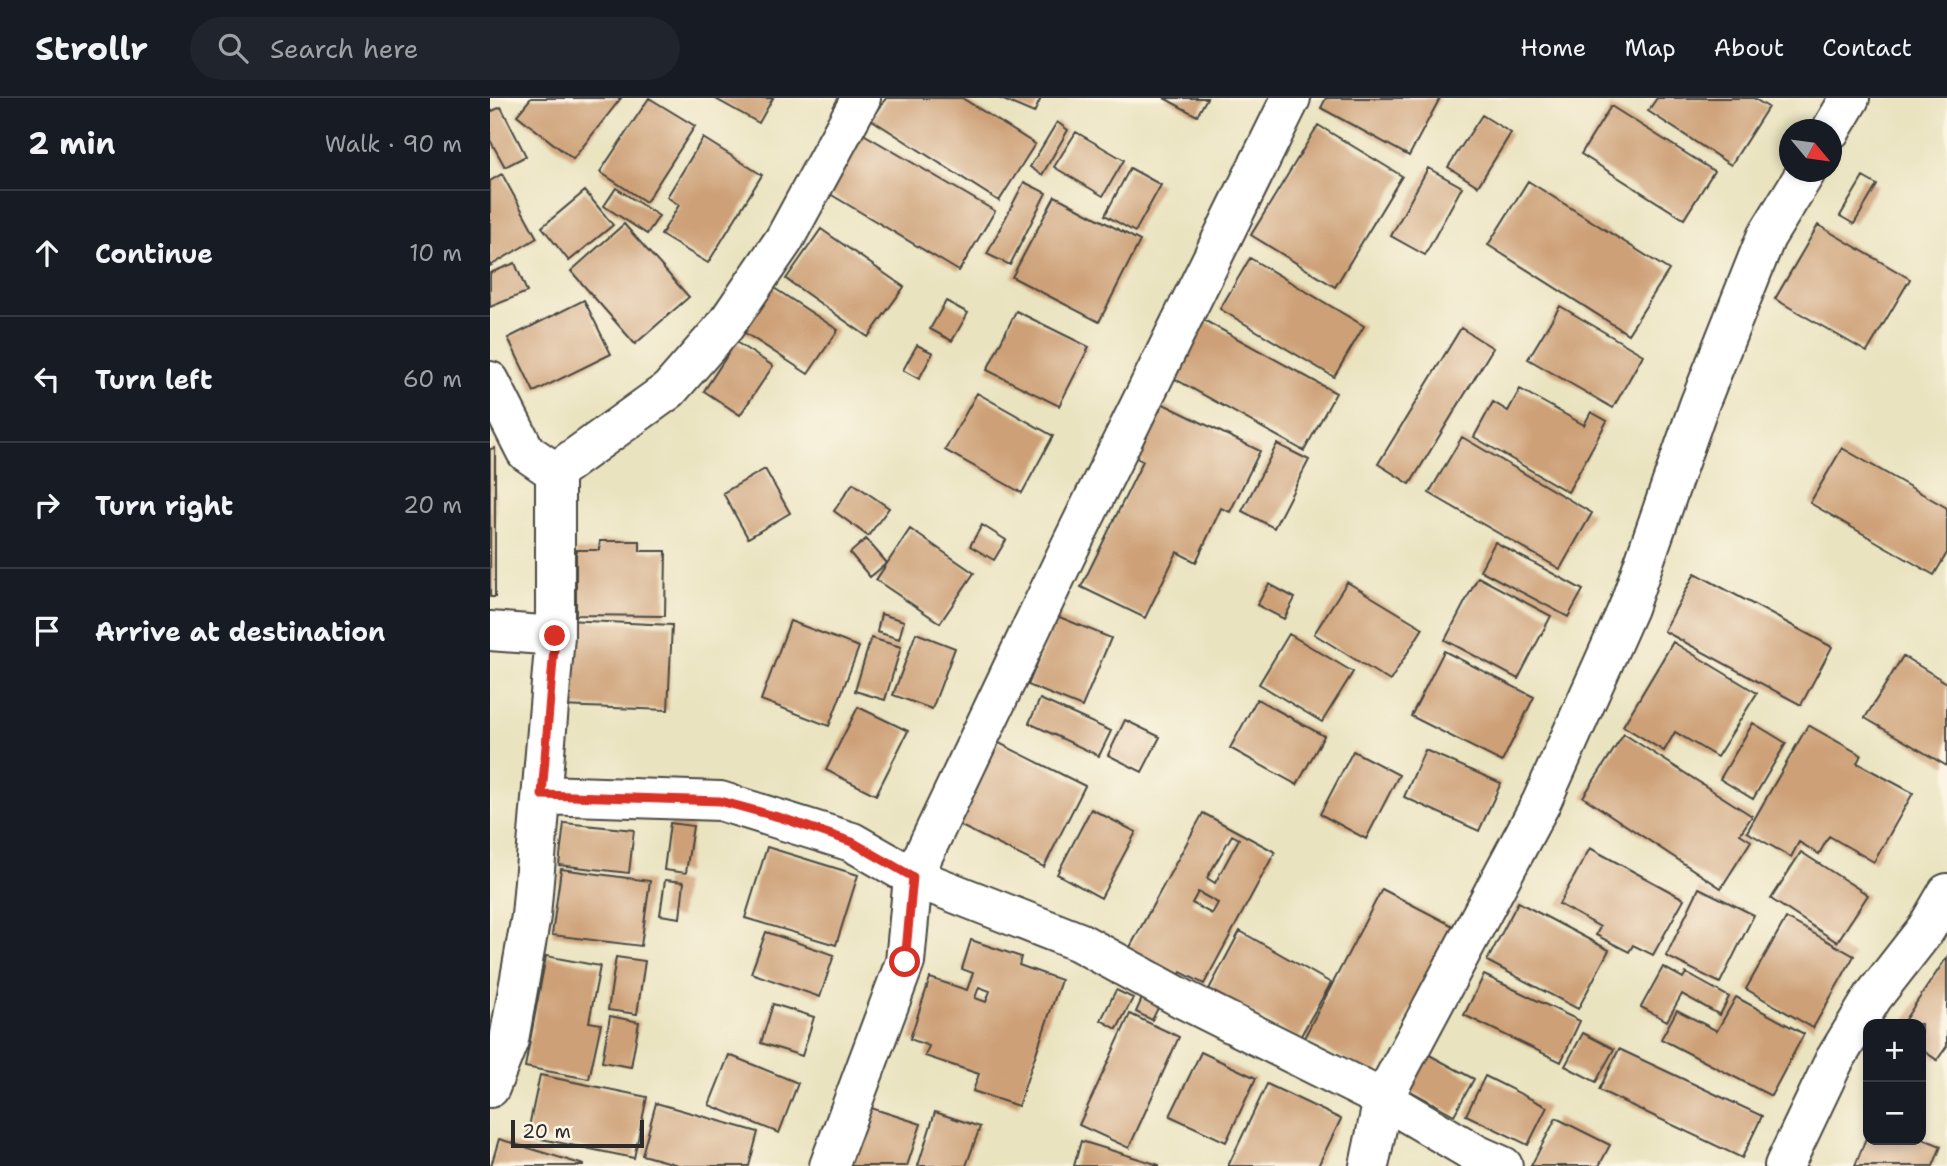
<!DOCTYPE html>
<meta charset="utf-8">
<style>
:root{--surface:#171b24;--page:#20242c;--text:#f1f3f6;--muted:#9ea1a6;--line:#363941}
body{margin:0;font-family:"Shantell Sans",sans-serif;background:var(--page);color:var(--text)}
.controls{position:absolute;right:21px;bottom:21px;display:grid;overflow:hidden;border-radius:14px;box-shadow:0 4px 10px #0003}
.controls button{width:63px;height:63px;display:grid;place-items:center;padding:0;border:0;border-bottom:2px solid var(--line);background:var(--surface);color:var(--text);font:35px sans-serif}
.compass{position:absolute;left:1289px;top:21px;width:63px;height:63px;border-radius:50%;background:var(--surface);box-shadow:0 4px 10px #0003;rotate:119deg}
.scale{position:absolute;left:21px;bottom:18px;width:133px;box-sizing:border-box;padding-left:7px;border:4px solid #2b2b2b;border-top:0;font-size:19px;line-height:24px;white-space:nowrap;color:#2b2b2b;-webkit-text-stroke:5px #fcf5e5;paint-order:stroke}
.stop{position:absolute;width:21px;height:21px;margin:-16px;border:5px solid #d93025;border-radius:50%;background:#fff}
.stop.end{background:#d93025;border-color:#fff;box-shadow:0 2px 7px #0008}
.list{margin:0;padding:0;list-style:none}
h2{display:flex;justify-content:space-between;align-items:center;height:91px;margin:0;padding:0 28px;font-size:30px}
h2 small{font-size:23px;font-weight:400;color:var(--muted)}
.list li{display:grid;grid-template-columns:46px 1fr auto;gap:21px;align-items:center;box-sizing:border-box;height:126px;padding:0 28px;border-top:2px solid var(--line)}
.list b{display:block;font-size:26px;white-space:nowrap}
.list em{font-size:23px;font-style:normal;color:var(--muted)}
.icon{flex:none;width:38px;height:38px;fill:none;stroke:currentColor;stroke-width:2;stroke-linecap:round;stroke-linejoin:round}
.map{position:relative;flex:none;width:1457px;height:1068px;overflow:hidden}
header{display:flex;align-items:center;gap:42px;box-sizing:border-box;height:98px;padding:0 35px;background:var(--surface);border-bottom:2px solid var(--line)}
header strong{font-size:33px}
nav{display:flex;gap:38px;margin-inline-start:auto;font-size:24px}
.search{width:490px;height:63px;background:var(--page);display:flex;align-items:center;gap:18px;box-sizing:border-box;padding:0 24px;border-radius:38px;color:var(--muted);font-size:26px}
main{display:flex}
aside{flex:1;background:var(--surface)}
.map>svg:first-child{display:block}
.building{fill:#cda077;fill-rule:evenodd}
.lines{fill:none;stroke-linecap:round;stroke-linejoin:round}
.minor-casing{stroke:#484741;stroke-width:42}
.minor{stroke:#fff;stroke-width:38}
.route{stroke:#d93025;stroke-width:9}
</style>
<header>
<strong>Strollr</strong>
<div class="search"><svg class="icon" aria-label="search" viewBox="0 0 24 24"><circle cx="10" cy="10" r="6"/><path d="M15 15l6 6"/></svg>Search here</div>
<nav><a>Home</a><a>Map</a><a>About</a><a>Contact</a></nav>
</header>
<main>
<aside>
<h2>2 min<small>Walk · 90 m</small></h2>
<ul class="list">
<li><svg class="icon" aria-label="ahead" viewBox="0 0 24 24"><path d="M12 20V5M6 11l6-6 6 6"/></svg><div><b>Continue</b></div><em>10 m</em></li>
<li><svg class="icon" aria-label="left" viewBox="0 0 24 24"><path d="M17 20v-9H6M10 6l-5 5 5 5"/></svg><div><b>Turn left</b></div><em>60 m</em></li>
<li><svg class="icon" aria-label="right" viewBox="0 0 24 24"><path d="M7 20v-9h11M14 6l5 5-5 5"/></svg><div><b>Turn right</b></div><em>20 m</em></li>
<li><svg class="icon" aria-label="arrive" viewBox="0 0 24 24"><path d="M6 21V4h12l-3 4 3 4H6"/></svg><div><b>Arrive at destination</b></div></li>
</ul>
</aside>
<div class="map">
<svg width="1457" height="1068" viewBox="0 0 1457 1068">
<rect width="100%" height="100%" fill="#fcf5e5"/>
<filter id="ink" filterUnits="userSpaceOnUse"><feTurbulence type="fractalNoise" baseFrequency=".0143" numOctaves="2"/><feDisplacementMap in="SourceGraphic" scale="14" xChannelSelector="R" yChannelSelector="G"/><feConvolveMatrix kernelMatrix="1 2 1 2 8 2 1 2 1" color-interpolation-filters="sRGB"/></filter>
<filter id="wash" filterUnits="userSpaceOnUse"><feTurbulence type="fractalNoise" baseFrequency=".00686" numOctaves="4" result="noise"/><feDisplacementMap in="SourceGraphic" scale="28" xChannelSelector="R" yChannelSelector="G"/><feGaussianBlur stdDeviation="1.57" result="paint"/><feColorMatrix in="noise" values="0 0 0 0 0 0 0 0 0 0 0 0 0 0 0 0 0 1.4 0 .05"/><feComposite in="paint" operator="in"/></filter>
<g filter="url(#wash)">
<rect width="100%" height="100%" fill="#eae3c0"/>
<g id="blocks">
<!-- building -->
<path class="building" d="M 41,0 L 131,0 L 83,61 L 27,17 Z
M 159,0 L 205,28 L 156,104 L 110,74 Z
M 224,0 L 283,0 L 269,25 Z
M 396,0 L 472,0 L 545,46 L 509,103 L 382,22 Z
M 509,0 L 551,0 L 544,15 Z
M 674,0 L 717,0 L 707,18 Z
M 836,0 L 950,0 L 919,58 L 831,10 Z
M 1167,0 L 1263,0 L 1278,9 L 1241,67 L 1158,13 Z
M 1121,8 L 1224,73 L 1194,121 L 1091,56 Z
M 11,9 L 36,58 L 15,69 L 0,42 L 0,14 Z
M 992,17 L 1021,35 L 988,88 L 958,69 Z
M 567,24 L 578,32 L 552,77 L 540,69 Z
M 828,27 L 912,78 L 845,189 L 761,137 Z
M 370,34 L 505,113 L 469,173 L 335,93 Z
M 586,34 L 634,62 L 613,98 L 564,69 Z
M 213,40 L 272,77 L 218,165 L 171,137 L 189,107 L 177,99 Z
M 640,70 L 671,87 L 645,134 L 615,117 Z
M 938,70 L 972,89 L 935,157 L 901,138 Z
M 12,76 L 47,140 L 0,168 L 0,83 Z
M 1373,79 L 1387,87 L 1364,126 L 1350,118 Z
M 1038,83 L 1179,172 L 1138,236 L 998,147 Z
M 534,84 L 556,95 L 520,167 L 497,156 Z
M 126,90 L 169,118 L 157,136 L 114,108 Z
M 95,93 L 123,127 L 79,163 L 52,129 Z
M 565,98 L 650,143 L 609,224 L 522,179 Z
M 134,126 L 199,199 L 145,246 L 81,173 Z
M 1328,127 L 1420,181 L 1377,254 L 1285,201 Z
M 331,131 L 414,189 L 378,239 L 296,181 Z
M 760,160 L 874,228 L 844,279 L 730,211 Z
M 25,165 L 37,194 L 0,209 L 0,175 Z
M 278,186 L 348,232 L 318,276 L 249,231 Z
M 94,202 L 121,256 L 44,294 L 18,240 Z
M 456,203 L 478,215 L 462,243 L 440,231 Z
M 1070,208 L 1153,257 L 1123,310 L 1038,261 Z
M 526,213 L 599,249 L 569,308 L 497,272 Z
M 703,216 L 846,295 L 814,353 L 671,273 Z
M 971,230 L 1003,250 L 920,386 L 888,366 Z
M 246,244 L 283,268 L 250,317 L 214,293 Z
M 427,247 L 443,255 L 429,281 L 413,272 Z
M 1030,291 L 1094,327 L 1101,314 L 1117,323 L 1078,394 L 984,339 L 1003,304 L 1018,313 Z
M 487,295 L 563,338 L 532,395 L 455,352 Z
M 661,300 L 770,353 L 740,414 L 731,410 L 706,464 L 687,454 L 655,520 L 591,489 L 653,363 L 634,354 Z
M 972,339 L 1102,415 L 1070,471 L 939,395 Z
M 787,346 L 819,362 L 784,430 L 752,413 Z
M 5,350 L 5,499 L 0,499 L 0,351 Z
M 1352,350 L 1457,410 L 1457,455 L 1444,477 L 1320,405 Z
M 275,371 L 300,415 L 258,440 L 233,395 Z
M 363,385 L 399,410 L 378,438 L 344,413 Z
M 492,427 L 516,442 L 504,462 L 480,448 Z
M 420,431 L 484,475 L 450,525 L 386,482 Z
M 376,441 L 397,465 L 380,479 L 360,455 Z
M 110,443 L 150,443 L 150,453 L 176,453 L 175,518 L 86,517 L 86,452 L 109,452 Z
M 1005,444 L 1093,492 L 1078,519 L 990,472 Z
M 1205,475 L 1342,549 L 1311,607 L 1174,533 Z
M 988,479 L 1061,518 L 1028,581 L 955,542 Z
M 857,484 L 933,530 L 900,583 L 824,536 Z
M 779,486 L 805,500 L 794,521 L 767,507 Z
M 391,516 L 414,523 L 409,541 L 387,534 Z
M 567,518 L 621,540 L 592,609 L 538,587 Z
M 74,522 L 182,527 L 178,612 L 69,608 Z
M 300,523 L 369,549 L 339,628 L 271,602 Z
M 426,535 L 465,550 L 442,611 L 403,597 Z
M 799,536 L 863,574 L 832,624 L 769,586 Z
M 381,540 L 411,549 L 395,602 L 365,593 Z
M 1183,544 L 1267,595 L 1227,659 L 1185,634 L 1174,653 L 1133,628 Z
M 954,553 L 1044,599 L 1012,664 L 921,618 Z
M 1413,558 L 1457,585 L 1457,668 L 1375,620 Z
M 550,601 L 621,633 L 609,658 L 539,625 Z
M 767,601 L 834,638 L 807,687 L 740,650 Z
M 368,609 L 418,633 L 386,697 L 336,672 Z
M 635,622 L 670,639 L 652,674 L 618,657 Z
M 1263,625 L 1296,645 L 1263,701 L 1230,681 Z
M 1318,627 L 1371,657 L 1367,665 L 1423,695 L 1384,764 L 1339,738 L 1329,756 L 1309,744 L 1301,759 L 1257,734 Z
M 1134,636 L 1262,718 L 1250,736 L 1261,743 L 1231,790 L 1093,699 Z
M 503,642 L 595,688 L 554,769 L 463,724 Z
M 935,652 L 1011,685 L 989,733 L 914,699 Z
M 863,653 L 909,677 L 876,741 L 830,716 Z
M 601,711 L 646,734 L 611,800 L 567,776 Z
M 713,715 L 785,754 L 714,886 L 691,874 L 687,881 L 639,851 ZM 742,737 L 749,741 L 725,785 L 717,780 ZM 708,794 L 728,805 L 722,816 L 702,805 Z
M 74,725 L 144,732 L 139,775 L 69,767 Z
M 180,725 L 203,728 L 196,775 L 174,772 Z
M 277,749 L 368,777 L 346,847 L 255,820 Z
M 1100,750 L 1194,801 L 1163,857 L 1143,847 L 1139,854 L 1106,837 L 1110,829 L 1069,806 Z
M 1311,754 L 1378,797 L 1347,844 L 1281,801 Z
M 71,771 L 160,783 L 151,848 L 62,837 Z
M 175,782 L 194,784 L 190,820 L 170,817 Z
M 1209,790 L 1264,817 L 1230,885 L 1176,858 Z
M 892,791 L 963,828 L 886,977 L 814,940 Z
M 1028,804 L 1119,852 L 1088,911 L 997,863 Z
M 1296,820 L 1364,858 L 1323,930 L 1256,891 Z
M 750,833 L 841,885 L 809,941 L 719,891 Z
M 276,834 L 344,857 L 330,899 L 261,875 Z
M 481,842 L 531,859 L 529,867 L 571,882 L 528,1008 L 483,993 L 489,976 L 435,958 L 439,948 L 420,941 L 440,880 L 477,892 L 483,875 L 472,871 ZM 489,889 L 500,893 L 496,904 L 485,900 Z
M 56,858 L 110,868 L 99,924 L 111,926 L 99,981 L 35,969 Z
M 126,859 L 155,863 L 147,916 L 118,912 Z
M 1457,859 L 1457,948 L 1447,962 L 1431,951 L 1431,926 L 1412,926 Z
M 1173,869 L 1193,880 L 1196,875 L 1239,899 L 1230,917 L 1192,896 L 1177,923 L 1151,909 Z
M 994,877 L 1090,923 L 1071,964 L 974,917 Z
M 626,892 L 643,900 L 627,931 L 611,922 Z
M 653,898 L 670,906 L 662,922 L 646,914 Z
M 1246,899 L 1314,936 L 1281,998 L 1171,941 L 1187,912 L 1227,933 Z
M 283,906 L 324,919 L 312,958 L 271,945 Z
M 640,916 L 689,939 L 639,1050 L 589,1027 Z
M 120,918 L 149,924 L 141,969 L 112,964 Z
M 1093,935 L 1124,951 L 1106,984 L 1075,968 Z
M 1129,951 L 1272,1018 L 1252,1060 L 1109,992 Z
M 930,952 L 984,981 L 964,1017 L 910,987 Z
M 711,954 L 766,980 L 736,1044 L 680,1018 Z
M 239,957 L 308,985 L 289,1035 L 219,1007 Z
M 50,977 L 157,999 L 144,1060 L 37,1038 Z
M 995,978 L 1057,1009 L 1038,1047 L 976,1017 Z
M 777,986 L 851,1021 L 828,1068 L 738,1068 Z
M 166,1005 L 268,1034 L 259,1068 L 192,1068 L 152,1057 Z
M 378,1009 L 431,1026 L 417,1068 L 359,1068 Z
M 445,1014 L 490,1029 L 476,1068 L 428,1068 Z
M 1066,1020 L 1120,1047 L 1109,1068 L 1041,1068 Z
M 1378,1035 L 1378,1042 L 1431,1040 L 1451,1048 L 1443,1068 L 1365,1068 Z
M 9,1041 L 94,1067 L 94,1068 L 1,1068 Z
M 591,1043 L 669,1067 L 669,1068 L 584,1068 Z"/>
</g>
</g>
<g filter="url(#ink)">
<use href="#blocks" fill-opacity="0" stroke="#484741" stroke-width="2"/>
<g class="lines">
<!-- minor casing -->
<g class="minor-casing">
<path id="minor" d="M 1341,32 L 1360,0
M 0,283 L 36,354 L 65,374
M 65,374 L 179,292 L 235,228 L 294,142 L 371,0
M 0,533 L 65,538 L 65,513
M 53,697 L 230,703 L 362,744 L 423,779 L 589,844 L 693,901 L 893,1001 L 988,1057 L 1013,1068
M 0,990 L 19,942 L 41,818 L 65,538 L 65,374
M 339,1068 L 415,864 L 423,779 L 580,449 L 801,0
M 879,1068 L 893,1001 L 1051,705 L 1138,510 L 1209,307 L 1276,139 L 1316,74
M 1294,1068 L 1344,963 L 1383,899 L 1436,831 L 1457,795"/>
</g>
<!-- minor -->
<use href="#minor" class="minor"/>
</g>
</g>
<g class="lines" filter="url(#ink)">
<!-- route -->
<path class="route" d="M 65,538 L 52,697 L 230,703 L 292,720 L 362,744 L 423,779 L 415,864"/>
</g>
</svg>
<div class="controls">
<button>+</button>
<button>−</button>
</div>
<svg class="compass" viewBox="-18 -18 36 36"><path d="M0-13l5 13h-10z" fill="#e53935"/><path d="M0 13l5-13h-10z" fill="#9ea1a6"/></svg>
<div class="scale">20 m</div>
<div class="stop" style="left:415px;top:864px"></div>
<div class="stop end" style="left:65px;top:538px"></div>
</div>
</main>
